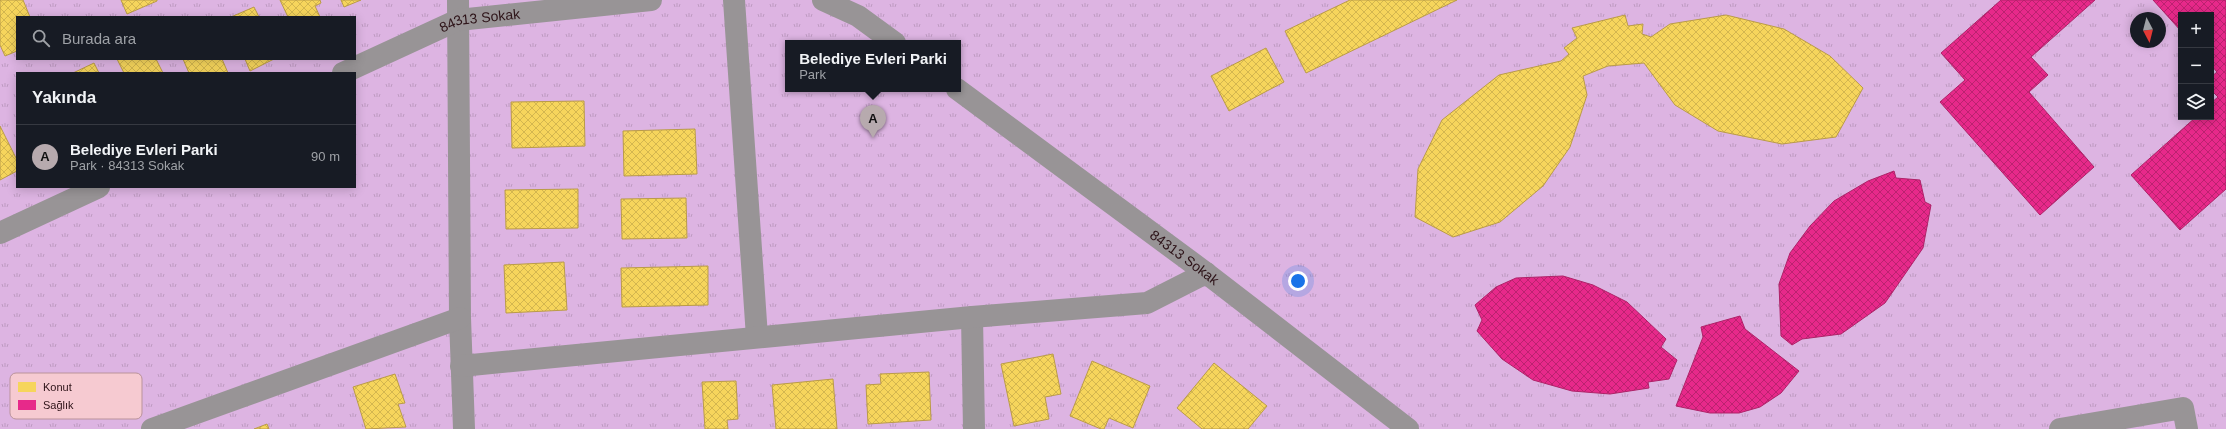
<!DOCTYPE html>
<html lang="tr">
<meta charset="utf-8">
<style>
:root{--surface:#171b24;--page:#20242c;--text:#f1f3f6;--muted:#9ea1a6;--line:#363941;--accent:#b7aaae}
body{margin:0;font-family:Helvetica,sans-serif;background:var(--page);color:var(--text)}
.controls{position:absolute;right:12px;top:12px;display:grid;overflow:hidden;border-radius:0px;box-shadow:0 2px 10px #0003}
.controls button{width:36px;height:36px;display:grid;place-items:center;padding:0;border:0;border-bottom:1px solid var(--line);background:var(--surface);color:var(--text);font:20px sans-serif}
.compass{position:absolute;left:2130px;top:12px;width:36px;height:36px;border-radius:50%;background:var(--surface);box-shadow:0 2px 10px #0003;rotate:173deg}
.you{position:absolute;left:1298px;top:281px;width:14px;height:14px;margin:-10px;border:3px solid #fff;border-radius:50%;background:#1a73e8;box-shadow:0 0 0 6px #1a73e833}
.badge{display:grid;place-items:center;width:26px;height:26px;border-radius:50%;background:var(--accent);color:#111;font-size:13px;font-weight:700}
.pin{position:absolute;translate:-50% -33px;filter:drop-shadow(0 1px 2px #0008)}
.pin::after{content:'';position:absolute;top:21px;width:14px;height:12px;background:inherit;clip-path:polygon(0 0,100% 0,50% 100%)}
.popup{position:absolute;left:785px;top:40px;width:176px;height:52px;box-sizing:border-box;display:grid;place-content:center;border-radius:0px;background:var(--surface);filter:drop-shadow(0 1px 3px #0005);font-size:13px;white-space:nowrap;color:var(--muted)}
.popup b{font-size:15px;color:var(--text)}
.popup::after{content:'';position:absolute;left:50%;top:100%;margin-left:-8px;border:8px solid transparent;border-top-color:var(--surface)}
.list{margin:0;padding:0;list-style:none}
h2{display:flex;justify-content:space-between;align-items:center;height:52px;margin:0;padding:0 16px;font-size:17px}
h2 small{font-size:13px;font-weight:400;color:var(--muted)}
.list li{display:grid;grid-template-columns:26px 1fr auto;gap:12px;align-items:center;box-sizing:border-box;height:64px;padding:0 16px;border-top:1px solid var(--line)}
.list b{display:block;font-size:15px;white-space:nowrap}
.list p{margin:0;font-size:13px;white-space:nowrap;color:var(--muted)}
.list em{font-size:13px;font-style:normal;color:var(--muted)}
.icon{flex:none;width:22px;height:22px;fill:none;stroke:currentColor;stroke-width:2;stroke-linecap:round;stroke-linejoin:round}
.map{position:relative;flex:none;width:2226px;height:429px;overflow:hidden}
.search{position:absolute;background:var(--surface);box-shadow:0 2px 10px #0003;left:16px;top:16px;width:340px;height:44px;display:flex;align-items:center;gap:10px;box-sizing:border-box;padding:0 14px;border-radius:0px;color:var(--muted);font-size:15px}
.panel{position:absolute;background:var(--surface);box-shadow:0 2px 10px #0003;left:16px;top:72px;width:340px;height:116px;border-radius:0px}
.map>svg:first-child{display:block}
.park{fill:url(#park-tufts);fill-rule:evenodd}
.homes{fill:url(#homes-cross-hatch);stroke:#ba9b48}
.health{fill:url(#health-cross-hatch);stroke:#af2268}
.lines{fill:none;stroke-linecap:round;stroke-linejoin:round}
.street{stroke:#989496;stroke-width:22}
.labels{text-anchor:middle;dominant-baseline:central;stroke-width:4;stroke-linejoin:round;paint-order:stroke}
.street-label{font-size:14px;fill:#2d1318;stroke:#f6cad1}
.key{fill:#f6cad1;stroke:#ba939a;stroke-width:1}
.key-label{font-size:11px;fill:#2d1318}
</style>
<div class="map">
<svg width="2226" height="429" viewBox="0 0 2226 429">
<defs>
<pattern id="park-tufts" width="24" height="20" patternUnits="userSpaceOnUse"><rect width="24" height="20" fill="#ddb4e2"/><path d="M3 7l-1-3M5 7V3M7 7l1-3M15 17l-1-3M17 17v-4M19 17l1-3" fill="none" stroke="#be9ac1"/></pattern>
<pattern id="homes-cross-hatch" width="8" height="8" patternUnits="userSpaceOnUse"><rect width="8" height="8" fill="#f6d55c"/><path d="M0 0l8 8M0 8l8-8" fill="none" stroke="#d3b64f"/></pattern>
<pattern id="health-cross-hatch" width="8" height="8" patternUnits="userSpaceOnUse"><rect width="8" height="8" fill="#e7298a"/><path d="M0 0l8 8M0 8l8-8" fill="none" stroke="#bc2270"/></pattern>
</defs>
<rect width="100%" height="100%" fill="#ecc4cb"/>
<!-- park -->
<path class="park" d="M 0,0 L 2226,0 L 2226,429 L 0,429 ZM 2181,15 L 2211,15 L 2211,117 L 2181,117 ZM 17,17 L 355,17 L 355,59 L 17,59 ZM 2136,18 L 2160,18 L 2160,42 L 2136,42 ZM 788,43 L 958,43 L 958,89 L 788,89 ZM 17,73 L 355,73 L 355,187 L 17,187 Z"/>
<!-- homes -->
<path class="homes" d="M 0,0 L 23,0 L 30,17 L 17,17 L 17,51 L 5,56 L 0,45 Z
M 121,0 L 157,0 L 157,1 L 127,14 Z
M 280,0 L 320,0 L 321,3 L 315,6 L 320,17 L 288,17 Z
M 341,0 L 361,0 L 344,7 Z
M 1350,0 L 1457,0 L 1306,73 L 1285,31 Z
M 254,7 L 259,17 L 231,17 Z
M 1625,15 L 1628,26 L 1643,24 L 1642,34 L 1651,37 L 1670,24 L 1726,15 L 1784,29 L 1830,56 L 1863,88 L 1836,137 L 1782,144 L 1718,131 L 1675,105 L 1644,63 L 1608,66 L 1583,76 L 1587,95 L 1570,147 L 1543,186 L 1500,222 L 1453,237 L 1415,217 L 1418,169 L 1442,120 L 1499,75 L 1561,61 L 1569,54 L 1564,48 L 1577,38 L 1572,28 Z
M 1266,48 L 1284,82 L 1229,111 L 1211,76 Z
M 117,59 L 156,59 L 163,73 L 124,73 Z
M 183,59 L 222,59 L 228,73 L 189,73 Z
M 245,59 L 274,59 L 250,71 Z
M 94,63 L 99,73 L 73,73 Z
M 584,101 L 585,146 L 512,148 L 511,102 Z
M 0,126 L 17,160 L 17,171 L 0,180 Z
M 695,129 L 697,174 L 624,176 L 623,131 Z
M 578,189 L 578,228 L 506,229 L 505,190 Z
M 686,198 L 687,238 L 622,239 L 621,199 Z
M 564,262 L 567,310 L 506,313 L 504,265 Z
M 708,266 L 708,305 L 622,307 L 621,268 Z
M 1053,354 L 1061,394 L 1045,397 L 1049,419 L 1014,426 L 1001,364 Z
M 1092,361 L 1150,386 L 1133,428 L 1109,418 L 1104,429 L 1101,429 L 1070,416 Z
M 1214,363 L 1267,406 L 1248,429 L 1202,429 L 1177,408 Z
M 929,372 L 931,420 L 868,424 L 866,385 L 881,384 L 880,374 Z
M 395,374 L 405,403 L 398,404 L 406,427 L 366,429 L 353,387 Z
M 833,379 L 837,429 L 776,429 L 772,385 Z
M 736,381 L 738,419 L 727,420 L 728,429 L 705,429 L 702,382 Z
M 267,424 L 269,429 L 254,429 Z"/>
<!-- health -->
<path class="health" d="M 2001,0 L 2095,0 L 2031,57 L 2048,75 L 2029,92 L 2094,167 L 2040,215 L 1940,102 L 1965,80 L 1941,53 Z
M 2153,0 L 2226,0 L 2226,189 L 2180,230 L 2131,175 L 2196,117 L 2211,117 L 2211,103 L 2218,97 L 2211,90 L 2211,77 L 2217,72 L 2211,65 L 2211,15 L 2181,15 L 2181,31 Z
M 1894,171 L 1896,178 L 1920,180 L 1925,202 L 1931,205 L 1923,248 L 1885,303 L 1841,334 L 1802,339 L 1792,345 L 1781,336 L 1779,284 L 1790,253 L 1810,226 L 1834,201 L 1868,181 Z
M 1563,276 L 1593,285 L 1627,302 L 1666,339 L 1661,347 L 1677,360 L 1669,379 L 1648,382 L 1649,388 L 1610,394 L 1572,391 L 1533,380 L 1502,359 L 1477,331 L 1482,320 L 1475,305 L 1496,287 L 1516,278 Z
M 1740,316 L 1745,329 L 1799,371 L 1781,393 L 1760,407 L 1739,413 L 1710,413 L 1676,406 L 1703,337 L 1701,327 Z"/>
<g class="lines">
<!-- street -->
<g class="street">
<path d="M 458,0 L 460,318 L 464,429"/>
<path d="M 734,0 L 757,337"/>
<path d="M 823,0 L 858,16 L 895,43"/>
<path id="s1" d="M 343,73 L 458,20 L 651,0"/>
<path id="s2" d="M 957,89 L 1206,273 L 1408,429"/>
<path d="M 0,233 L 99,187"/>
<path d="M 972,317 L 974,429"/>
<path d="M 461,366 L 972,317 L 1147,303 L 1206,273"/>
<path d="M 152,429 L 460,318"/>
<path d="M 2060,429 L 2183,408 L 2187,429"/>
</g>
</g>
<g class="labels">
<!-- street labels -->
<g class="street-label">
<text stroke="none"><textPath href="#s1" startOffset="148">84313 Sokak</textPath></text>
<text stroke="none"><textPath href="#s2" startOffset="283">84313 Sokak</textPath></text>
</g>
</g>
<!-- legend -->
<rect x="10" y="373" width="132" height="46" rx="6" class="key"/>
<rect x="18" y="382" width="18" height="10" fill="#f6d55c"/>
<rect x="18" y="400" width="18" height="10" fill="#e7298a"/>
<g class="key-label">
<text x="43" y="391">Konut</text>
<text x="43" y="409">Sağlık</text>
</g>
</svg>
<div class="controls">
<button>+</button>
<button>−</button>
<button><svg class="icon" aria-label="layers" viewBox="0 0 24 24"><path d="M12 4l9 5-9 5-9-5zM3 14l9 5 9-5"/></svg></button>
</div>
<svg class="compass" viewBox="-18 -18 36 36"><path d="M0-13l5 13h-10z" fill="#e53935"/><path d="M0 13l5-13h-10z" fill="#9ea1a6"/></svg>
<div class="you"></div>
<div class="pin badge" style="left:873px;top:138px">A</div>
<div class="popup"><b>Belediye Evleri Parki</b>Park</div>
<div class="search"><svg class="icon" aria-label="search" viewBox="0 0 24 24"><circle cx="10" cy="10" r="6"/><path d="M15 15l6 6"/></svg>Burada ara</div>
<section class="panel">
<h2>Yakında<small></small></h2>
<ul class="list">
<li><span class="badge">A</span><div><b>Belediye Evleri Parki</b><p>Park · 84313 Sokak</p></div><em>90 m</em></li>
</ul>
</section>
</div>
